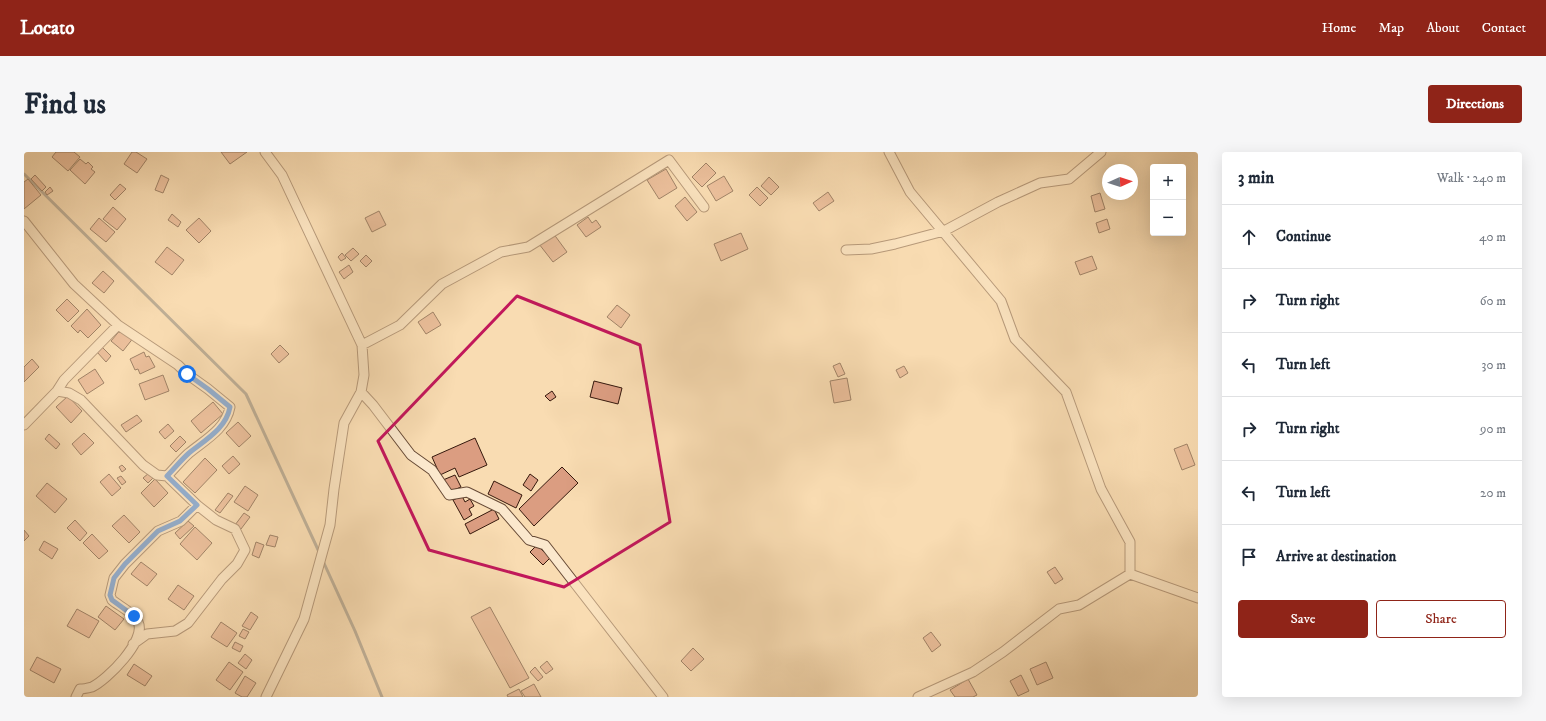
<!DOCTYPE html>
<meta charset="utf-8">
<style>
:root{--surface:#fff;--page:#f6f6f7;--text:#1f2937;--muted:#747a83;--line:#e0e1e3;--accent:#8f2418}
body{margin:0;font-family:"IM FELL DW Pica",serif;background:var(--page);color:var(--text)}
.controls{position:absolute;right:12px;top:12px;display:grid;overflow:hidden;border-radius:4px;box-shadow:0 4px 16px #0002}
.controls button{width:36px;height:36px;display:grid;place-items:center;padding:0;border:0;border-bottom:1px solid var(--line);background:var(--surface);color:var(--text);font:20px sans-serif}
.compass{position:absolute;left:1078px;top:12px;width:36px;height:36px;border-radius:50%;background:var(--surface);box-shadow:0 4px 16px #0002;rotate:87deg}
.stop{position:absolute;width:12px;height:12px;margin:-9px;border:3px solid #1a73e8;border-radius:50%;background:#fff}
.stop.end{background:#1a73e8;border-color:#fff;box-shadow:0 1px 4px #0008}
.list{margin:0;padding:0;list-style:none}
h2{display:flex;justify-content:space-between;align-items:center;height:52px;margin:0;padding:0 16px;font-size:17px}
h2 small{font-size:13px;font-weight:400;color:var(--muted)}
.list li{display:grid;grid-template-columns:26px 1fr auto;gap:12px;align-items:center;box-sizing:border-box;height:64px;padding:0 16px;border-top:1px solid var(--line)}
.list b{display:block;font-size:15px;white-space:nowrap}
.list em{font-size:13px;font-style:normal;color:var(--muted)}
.actions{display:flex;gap:8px;padding:12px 16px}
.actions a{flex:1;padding:9px 0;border:1px solid var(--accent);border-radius:4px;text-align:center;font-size:14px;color:var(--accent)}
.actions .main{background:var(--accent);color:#fff}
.icon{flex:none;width:22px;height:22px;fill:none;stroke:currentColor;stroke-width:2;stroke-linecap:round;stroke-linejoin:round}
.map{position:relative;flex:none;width:1174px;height:545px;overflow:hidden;border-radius:4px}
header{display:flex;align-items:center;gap:24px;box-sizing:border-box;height:56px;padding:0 20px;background:var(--accent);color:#fff}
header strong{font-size:19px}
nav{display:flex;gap:22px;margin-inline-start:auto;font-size:14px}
.intro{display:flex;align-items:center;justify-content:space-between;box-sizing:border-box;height:96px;padding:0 24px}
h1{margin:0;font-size:28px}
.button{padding:10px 18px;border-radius:4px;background:var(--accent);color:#fff;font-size:14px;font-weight:700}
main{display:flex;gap:24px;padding:0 24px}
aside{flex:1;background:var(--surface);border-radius:4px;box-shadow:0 4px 16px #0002}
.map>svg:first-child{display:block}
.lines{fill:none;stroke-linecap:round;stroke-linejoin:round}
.stream{stroke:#787874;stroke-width:3}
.building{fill:#db9d81;stroke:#36190d}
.street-casing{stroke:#674a36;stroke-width:11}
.street{stroke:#fbe8cd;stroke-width:9}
.route{stroke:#1a73e8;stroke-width:5}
.marked{fill:none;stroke:#c2185b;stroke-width:3;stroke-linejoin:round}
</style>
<header>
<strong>Locato</strong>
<nav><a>Home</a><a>Map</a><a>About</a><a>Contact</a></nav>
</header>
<div class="intro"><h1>Find us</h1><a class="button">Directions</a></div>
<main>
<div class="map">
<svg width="1174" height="545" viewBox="0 0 1174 545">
<rect width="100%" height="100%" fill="#f9dcb2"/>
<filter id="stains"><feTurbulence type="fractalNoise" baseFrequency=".005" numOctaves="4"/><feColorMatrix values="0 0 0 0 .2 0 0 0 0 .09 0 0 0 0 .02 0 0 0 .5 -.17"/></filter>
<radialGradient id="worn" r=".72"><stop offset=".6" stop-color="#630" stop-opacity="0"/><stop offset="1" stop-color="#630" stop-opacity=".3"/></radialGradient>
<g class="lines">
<!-- stream -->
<path class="stream" d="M 0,22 L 222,242 L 296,402
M 299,409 L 331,479 L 358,545"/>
</g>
<!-- building -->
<path class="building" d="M 32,0 L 50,0 L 56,5 L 44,19 L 28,5 Z
M 108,0 L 112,0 L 123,7 L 113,21 L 100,12 Z
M 197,0 L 223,0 L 206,12 Z
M 56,7 L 62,12 L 64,10 L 69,15 L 67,17 L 71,20 L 61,32 L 46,18 Z
M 682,11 L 692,21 L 678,35 L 668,25 Z
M 642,17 L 653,36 L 635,47 L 623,28 Z
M 11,23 L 22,35 L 18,39 L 7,27 Z
M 137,23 L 145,27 L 139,41 L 131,38 Z
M 700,24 L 709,39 L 692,49 L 683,34 Z
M 745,25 L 755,35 L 747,43 L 737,34 Z
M 4,27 L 17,43 L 0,57 L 0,30 Z
M 96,32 L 102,37 L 91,48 L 86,43 Z
M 26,35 L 29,39 L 23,43 L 21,40 Z
M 733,35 L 744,46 L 736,54 L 725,43 Z
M 804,40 L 810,49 L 795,59 L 789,51 Z
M 1076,41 L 1081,57 L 1071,60 L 1067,44 Z
M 661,45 L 673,60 L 663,69 L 651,54 Z
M 89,55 L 102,67 L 93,78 L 79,67 Z
M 355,59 L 362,73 L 348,80 L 341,66 Z
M 148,62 L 157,70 L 154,75 L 144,68 Z
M 564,65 L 568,71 L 572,68 L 577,75 L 562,85 L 553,73 Z
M 75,66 L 91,80 L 82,90 L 66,77 Z
M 175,66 L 187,79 L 175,91 L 162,78 Z
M 1083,67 L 1086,77 L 1075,81 L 1072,71 Z
M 529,81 L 543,100 L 529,110 L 515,92 Z
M 717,81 L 724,97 L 697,109 L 690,92 Z
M 143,95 L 160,108 L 148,123 L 131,110 Z
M 329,96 L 335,102 L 327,109 L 321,103 Z
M 318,101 L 322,106 L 317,109 L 314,105 Z
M 342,103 L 348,109 L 342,115 L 336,109 Z
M 1068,104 L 1073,117 L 1056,123 L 1051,110 Z
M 325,113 L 329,120 L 320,127 L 315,120 Z
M 79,119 L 90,129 L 80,141 L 68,131 Z
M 43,147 L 55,159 L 44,170 L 32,158 Z
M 593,153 L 606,163 L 597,176 L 583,165 Z
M 63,157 L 77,173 L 64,186 L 56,178 L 54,181 L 47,174 Z
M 409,160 L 417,173 L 402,182 L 394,170 Z
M 98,176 L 110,185 L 99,199 L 87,189 Z
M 256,193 L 265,202 L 255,211 L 247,202 Z
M 78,195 L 87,204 L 82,210 L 73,200 Z
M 120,200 L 122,205 L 125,204 L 131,215 L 116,222 L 114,217 L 111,218 L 106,207 Z
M 8,207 L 15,215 L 0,230 L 0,215 Z
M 816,211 L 821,222 L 814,225 L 809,214 Z
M 880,214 L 884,221 L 876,226 L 872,218 Z
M 71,217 L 80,231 L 63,242 L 54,228 Z
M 139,223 L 145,239 L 121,248 L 115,232 Z
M 823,226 L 827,248 L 810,251 L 806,229 Z
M 570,229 L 598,236 L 594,252 L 566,245 Z
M 528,239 L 532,245 L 526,249 L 521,244 Z
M 44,244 L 58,259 L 47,271 L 32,255 Z
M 189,250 L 199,262 L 177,281 L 167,269 Z
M 113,263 L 118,269 L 102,280 L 97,273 Z
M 214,270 L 227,284 L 215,295 L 202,281 Z
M 144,272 L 150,279 L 141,287 L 135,280 Z
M 60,281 L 70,291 L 57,303 L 48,292 Z
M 25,282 L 36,292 L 32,297 L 21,287 Z
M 156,284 L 162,290 L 152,300 L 146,294 Z
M 451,286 L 463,313 L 435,325 L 431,316 L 416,323 L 408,305 Z
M 1163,292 L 1171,313 L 1158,318 L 1150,297 Z
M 209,304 L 216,312 L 205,322 L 198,314 Z
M 181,306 L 193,318 L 171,341 L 159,330 Z
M 98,313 L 102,317 L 98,320 L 95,315 Z
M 538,315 L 554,331 L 510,374 L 495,357 Z
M 125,321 L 129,326 L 124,331 L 119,326 Z
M 85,322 L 97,336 L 88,344 L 76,330 Z
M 506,322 L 514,328 L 507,339 L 499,333 Z
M 431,323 L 437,335 L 425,340 L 419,328 Z
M 97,324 L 102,330 L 98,333 L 93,326 Z
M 131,327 L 144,341 L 130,355 L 117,341 Z
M 470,329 L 498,343 L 492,356 L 464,342 Z
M 23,331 L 43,347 L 31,361 L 12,344 Z
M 221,334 L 234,343 L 224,359 L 210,350 Z
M 204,341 L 209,344 L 196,361 L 191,358 Z
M 438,344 L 441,350 L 446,347 L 450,354 L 445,357 L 448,363 L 440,368 L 429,348 Z
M 470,357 L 475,367 L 446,382 L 441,372 Z
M 220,361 L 226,365 L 217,377 L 211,373 Z
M 100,363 L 116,380 L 105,391 L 88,374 Z
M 51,368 L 63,381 L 56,389 L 43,376 Z
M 164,369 L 170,374 L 156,387 L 151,381 Z
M 171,375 L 188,391 L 173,408 L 156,392 Z
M 0,378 L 5,384 L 0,389 Z
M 68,382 L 84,399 L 75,407 L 59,391 Z
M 246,383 L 254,385 L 251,395 L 242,393 Z
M 20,389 L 34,397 L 28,407 L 15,398 Z
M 232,390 L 240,393 L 235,406 L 228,403 Z
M 513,393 L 526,406 L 519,413 L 506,400 Z
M 117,410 L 133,422 L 123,434 L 107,422 Z
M 1031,415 L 1039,427 L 1031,432 L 1023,420 Z
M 154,433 L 170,444 L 160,458 L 144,447 Z
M 82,454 L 100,467 L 91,478 L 74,465 Z
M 466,455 L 505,526 L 486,536 L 447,465 Z
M 53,457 L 75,469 L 65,486 L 43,474 Z
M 227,460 L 234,465 L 226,478 L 218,474 Z
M 197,470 L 213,481 L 203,495 L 187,485 Z
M 219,477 L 225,480 L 221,487 L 215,484 Z
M 907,480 L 917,493 L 908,500 L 899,486 Z
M 211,490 L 219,494 L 216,500 L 208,496 Z
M 669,496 L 680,507 L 667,519 L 657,509 Z
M 221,502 L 228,508 L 222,517 L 214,511 Z
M 13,505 L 37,517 L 30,531 L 6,518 Z
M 523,509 L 529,517 L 522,522 L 516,515 Z
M 205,510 L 219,520 L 206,538 L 192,528 Z
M 1022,510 L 1029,526 L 1013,533 L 1006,517 Z
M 110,512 L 128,524 L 121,534 L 103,523 Z
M 511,515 L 519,525 L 514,529 L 506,520 Z
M 997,523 L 1005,539 L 994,544 L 986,529 Z
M 221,524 L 232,531 L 223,545 L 218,545 L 211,541 Z
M 944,527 L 953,543 L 949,545 L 931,545 L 926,538 Z
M 510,532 L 517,545 L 501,545 L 497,539 Z
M 495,537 L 499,545 L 484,545 L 483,543 Z"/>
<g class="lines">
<!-- street casing -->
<g class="street-casing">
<path id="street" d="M 241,0 L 258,23 L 338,193 L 340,223 L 337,240 L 320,271 L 310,337 L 306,373 L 280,467 L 242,545
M 865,0 L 886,40 L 977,149 L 991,187 L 1042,240 L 1077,337 L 1106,390 L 1106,422 L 1055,453 L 1035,457 L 979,500 L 949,520 L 894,545
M 0,69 L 50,132 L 94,173 L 154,213 L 163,222 L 184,237 L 206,255 C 202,277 181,288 165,301 C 157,308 151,316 143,324
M 822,98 L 847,97 L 871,92 L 920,79 L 974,50 L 1016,31 L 1045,27 L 1077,0
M 338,193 L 376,173 L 418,132 L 477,100 L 504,95 L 645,8 L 680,55
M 33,239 L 45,241 L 57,248 L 119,313 L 133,323 L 143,324 L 173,353 L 192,368 L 211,377 L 221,398 L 213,412 L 198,427 L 164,471 L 151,479 L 123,482 L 109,492
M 337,240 L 349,253 L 387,303 L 408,318 L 425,343 L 443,340 L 478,357 L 505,388 L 521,393 L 639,545
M 0,273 L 33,239 L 40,228 L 94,173
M 1106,422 L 1174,446
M 52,545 L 56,537 C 60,537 64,536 68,535 C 83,528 123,488 114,470 C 110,461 95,454 88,448 L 86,443 L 90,426 L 101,412 L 134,379 L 157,369 L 173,353"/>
</g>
<!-- street -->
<use href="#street" class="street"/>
</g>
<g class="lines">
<!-- route -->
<path class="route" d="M 110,464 L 88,448 L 86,443 L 90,426 L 101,412 L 134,379 L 156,369 L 173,353 L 143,324 C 151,316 157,308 165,301 C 181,288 202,277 206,255 L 184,237 L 163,222"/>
</g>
<!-- marked area -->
<path d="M0 0H1174V545H0ZM 493,144 L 616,193 L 646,370 L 540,435 L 405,398 L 354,289 Z" fill="#f9dcb2" fill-opacity=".55" fill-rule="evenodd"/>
<path class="marked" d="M 493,144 L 616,193 L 646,370 L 540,435 L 405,398 L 354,289 Z"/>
<rect width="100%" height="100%" filter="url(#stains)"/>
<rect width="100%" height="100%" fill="url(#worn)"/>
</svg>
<div class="controls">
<button>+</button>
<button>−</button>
</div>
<svg class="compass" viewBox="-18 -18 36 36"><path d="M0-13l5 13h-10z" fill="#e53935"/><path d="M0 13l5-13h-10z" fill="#747a83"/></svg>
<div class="stop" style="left:163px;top:222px"></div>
<div class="stop end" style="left:110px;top:464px"></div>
</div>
<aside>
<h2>3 min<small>Walk · 240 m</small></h2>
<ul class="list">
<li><svg class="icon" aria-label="ahead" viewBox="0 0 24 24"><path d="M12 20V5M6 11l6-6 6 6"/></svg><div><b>Continue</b></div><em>40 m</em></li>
<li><svg class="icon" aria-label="right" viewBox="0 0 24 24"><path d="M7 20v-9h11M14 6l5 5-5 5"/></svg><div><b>Turn right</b></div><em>60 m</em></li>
<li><svg class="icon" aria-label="left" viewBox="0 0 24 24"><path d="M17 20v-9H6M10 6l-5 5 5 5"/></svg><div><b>Turn left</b></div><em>30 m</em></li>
<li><svg class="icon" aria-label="right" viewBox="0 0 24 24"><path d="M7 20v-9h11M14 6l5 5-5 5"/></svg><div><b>Turn right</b></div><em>90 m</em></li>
<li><svg class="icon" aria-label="left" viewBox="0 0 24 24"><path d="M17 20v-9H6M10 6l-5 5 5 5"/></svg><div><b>Turn left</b></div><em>20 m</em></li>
<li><svg class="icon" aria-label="arrive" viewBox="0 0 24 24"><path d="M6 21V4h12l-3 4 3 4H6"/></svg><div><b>Arrive at destination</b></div></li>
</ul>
<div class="actions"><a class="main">Save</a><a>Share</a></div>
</aside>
</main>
